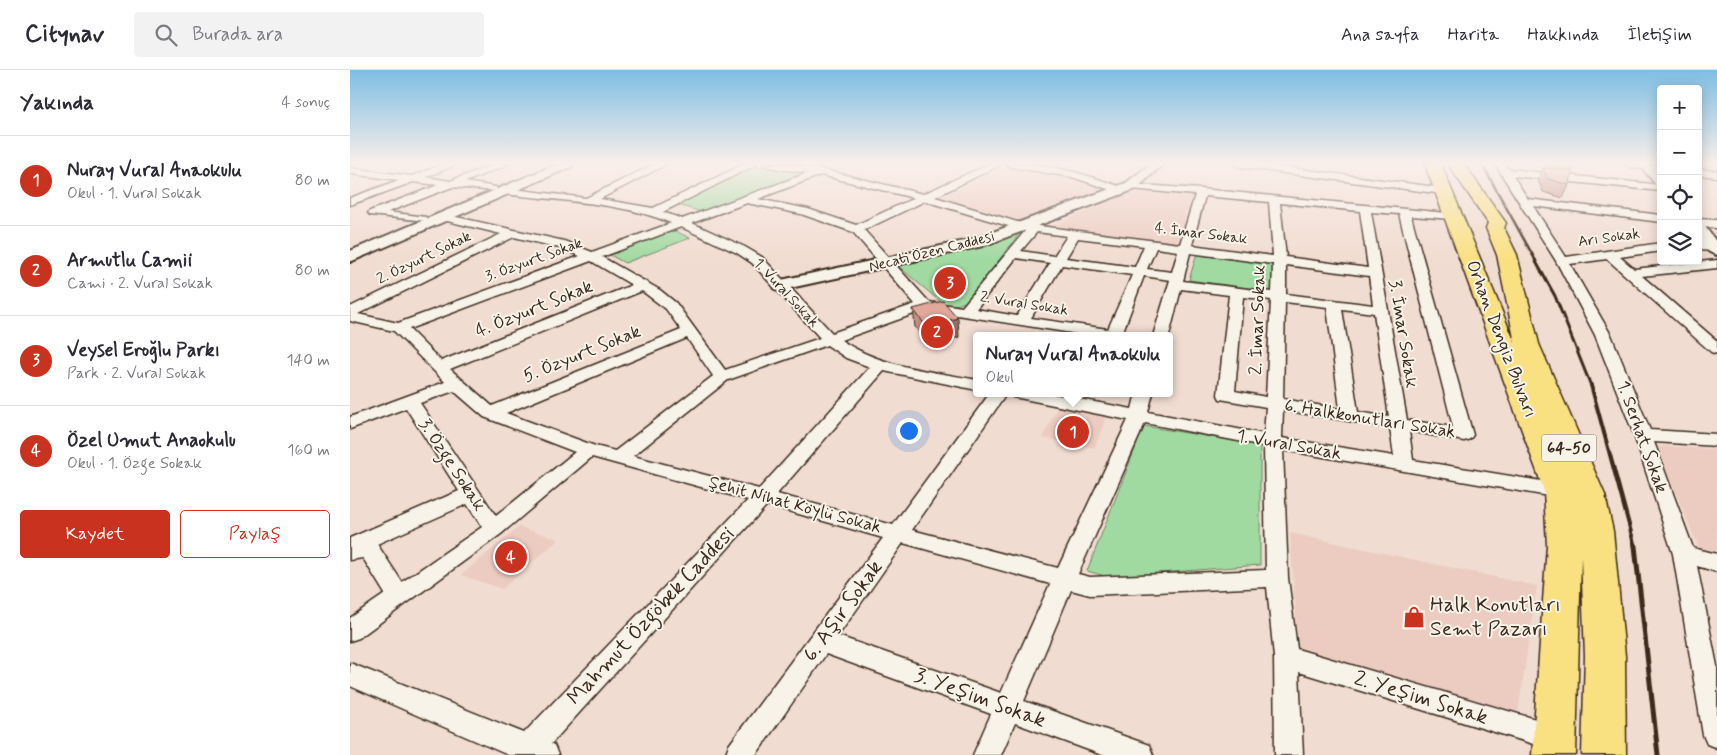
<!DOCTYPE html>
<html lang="tr">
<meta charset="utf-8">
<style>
:root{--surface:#fff;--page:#f2f2f3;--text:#2b2b33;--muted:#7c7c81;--line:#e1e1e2;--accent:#c8321e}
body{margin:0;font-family:Mynerve,sans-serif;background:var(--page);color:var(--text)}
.controls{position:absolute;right:15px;top:15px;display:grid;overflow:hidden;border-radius:5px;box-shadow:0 2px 12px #0003}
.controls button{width:45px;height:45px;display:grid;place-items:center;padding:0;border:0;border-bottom:1px solid var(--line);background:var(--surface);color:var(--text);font:25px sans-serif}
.you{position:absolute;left:558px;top:360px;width:18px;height:18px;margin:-12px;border:4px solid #fff;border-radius:50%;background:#1a73e8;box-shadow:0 0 0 8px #1a73e833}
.badge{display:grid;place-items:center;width:32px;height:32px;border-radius:50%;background:var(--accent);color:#fff;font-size:16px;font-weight:700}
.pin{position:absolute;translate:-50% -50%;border:2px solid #fff;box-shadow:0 1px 5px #0006}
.popup{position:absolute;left:623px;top:262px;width:200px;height:65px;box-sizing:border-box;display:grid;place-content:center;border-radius:5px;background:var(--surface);filter:drop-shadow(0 1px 4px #0005);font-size:16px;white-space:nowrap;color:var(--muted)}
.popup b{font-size:19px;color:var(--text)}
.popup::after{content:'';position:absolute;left:50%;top:100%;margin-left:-10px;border:10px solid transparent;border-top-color:var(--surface)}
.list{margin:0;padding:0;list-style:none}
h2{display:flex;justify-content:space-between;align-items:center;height:65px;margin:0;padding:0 20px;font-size:21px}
h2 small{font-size:16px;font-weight:400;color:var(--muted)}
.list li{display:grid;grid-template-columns:32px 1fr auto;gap:15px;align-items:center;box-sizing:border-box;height:90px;padding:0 20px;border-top:1px solid var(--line)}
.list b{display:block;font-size:19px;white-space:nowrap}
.list p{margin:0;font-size:16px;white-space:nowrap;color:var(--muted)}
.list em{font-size:16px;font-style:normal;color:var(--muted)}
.actions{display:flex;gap:10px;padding:15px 20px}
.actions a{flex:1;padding:11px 0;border:1px solid var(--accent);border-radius:5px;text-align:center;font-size:18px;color:var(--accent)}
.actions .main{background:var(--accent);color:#fff}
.icon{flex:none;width:28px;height:28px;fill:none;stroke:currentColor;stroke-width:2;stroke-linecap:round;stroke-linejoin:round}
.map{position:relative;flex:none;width:1367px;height:685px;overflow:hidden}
header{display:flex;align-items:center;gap:30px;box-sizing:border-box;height:70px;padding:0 25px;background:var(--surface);border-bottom:1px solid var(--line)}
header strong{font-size:24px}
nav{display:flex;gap:28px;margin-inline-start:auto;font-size:18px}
.search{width:350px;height:45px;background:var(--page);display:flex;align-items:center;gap:12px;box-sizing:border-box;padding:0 18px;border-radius:5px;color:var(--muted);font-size:19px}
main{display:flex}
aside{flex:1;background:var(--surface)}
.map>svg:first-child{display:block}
.built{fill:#ecccc1}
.green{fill:#a0daa1;stroke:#6e8260}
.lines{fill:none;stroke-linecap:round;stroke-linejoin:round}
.minor-casing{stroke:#3b2a1e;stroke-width:3}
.tertiary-casing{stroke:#3b2a1e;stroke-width:4}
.primary-casing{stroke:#3b2a1e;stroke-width:3}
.minor{fill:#f7f3e8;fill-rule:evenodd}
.tertiary{fill:#f7f3e8;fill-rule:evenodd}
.primary{fill:#f9e181;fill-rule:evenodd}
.rail-far3{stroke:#3b2a1e;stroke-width:2.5}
.rail-far2{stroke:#3b2a1e;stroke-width:3}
.rail-far1{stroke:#3b2a1e;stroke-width:4}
.rail{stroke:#3b2a1e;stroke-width:5}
.wall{fill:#c29086;stroke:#3b2a1e}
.shaded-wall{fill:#9e766d;stroke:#3b2a1e}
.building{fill:#e2a89c;stroke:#3b2a1e}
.labels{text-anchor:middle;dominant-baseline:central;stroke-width:4;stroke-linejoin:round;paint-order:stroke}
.far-street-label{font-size:15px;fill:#3b2a1e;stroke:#f7f3e8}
.shield{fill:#f7f3e8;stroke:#73665b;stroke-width:1}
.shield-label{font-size:16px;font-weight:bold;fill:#3b2a1e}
.street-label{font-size:18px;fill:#3b2a1e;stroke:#f7f3e8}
.near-poi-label{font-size:21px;fill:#3b2a1e;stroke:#f7f3e8;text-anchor:start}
.near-street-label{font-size:21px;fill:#3b2a1e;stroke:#f7f3e8}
</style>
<header>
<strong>Citynav</strong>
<div class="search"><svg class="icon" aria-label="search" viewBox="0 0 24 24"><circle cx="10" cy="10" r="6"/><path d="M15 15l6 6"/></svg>Burada ara</div>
<nav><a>Ana sayfa</a><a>Harita</a><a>Hakkında</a><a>İletişim</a></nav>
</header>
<main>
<aside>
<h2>Yakında<small>4 sonuç</small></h2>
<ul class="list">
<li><span class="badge">1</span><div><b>Nuray Vural Anaokulu</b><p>Okul · 1. Vural Sokak</p></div><em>80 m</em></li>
<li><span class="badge">2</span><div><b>Armutlu Camii</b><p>Cami · 2. Vural Sokak</p></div><em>80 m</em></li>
<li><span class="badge">3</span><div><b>Veysel Eroğlu Parkı</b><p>Park · 2. Vural Sokak</p></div><em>140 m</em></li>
<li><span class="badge">4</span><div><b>Özel Umut Anaokulu</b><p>Okul · 1. Özge Sokak</p></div><em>160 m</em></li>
</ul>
<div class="actions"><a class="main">Kaydet</a><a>Paylaş</a></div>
</aside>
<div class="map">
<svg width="1367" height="685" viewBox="0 0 1367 685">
<rect width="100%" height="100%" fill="#f1dcd1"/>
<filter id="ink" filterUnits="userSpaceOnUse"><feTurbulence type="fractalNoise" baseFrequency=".02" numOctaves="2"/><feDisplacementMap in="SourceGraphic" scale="10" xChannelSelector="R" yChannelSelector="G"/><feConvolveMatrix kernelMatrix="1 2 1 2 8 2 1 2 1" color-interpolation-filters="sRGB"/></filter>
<g filter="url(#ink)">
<!-- built -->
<path class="built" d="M 657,96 L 728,108 L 755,118 L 670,152 L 587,129 Z
M 785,119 L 842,126 L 828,174 L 703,156 Z
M 708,335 L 757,344 L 745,378 L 693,368 Z
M 1306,376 L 1367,379 L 1367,486 L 1350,481 Z
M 169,457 L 209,469 L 152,519 L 111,505 Z
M 940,463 L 1187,516 L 1168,643 L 948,578 Z"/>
<!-- green -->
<path class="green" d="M 407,96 L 454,103 L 352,142 L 328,135 Z
M 323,160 L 340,168 L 275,193 L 258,184 Z
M 672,160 L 618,231 L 606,235 L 593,234 L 547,195 L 639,173 Z
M 847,183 L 924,193 L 922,221 L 839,210 Z
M 794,356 L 910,375 L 910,495 L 759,507 L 737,501 Z"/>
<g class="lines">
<!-- minor casing -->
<g class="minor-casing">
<path id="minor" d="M 94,94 L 108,94 L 76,107 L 100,111 L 145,94 L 159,94 L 115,112 L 146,117 L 147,119 L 146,121 L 102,117 L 38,142 L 76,147 L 78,149 L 76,151 L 20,145 L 18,143 L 20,141 L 88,115 L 63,112 L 0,135 L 0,128 L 49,110 L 0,104 L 0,98 L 62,106 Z
M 304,94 L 317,94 L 250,129 L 303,138 L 394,94 L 407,94 L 313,142 L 332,149 L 458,103 L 418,97 L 413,94 L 437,94 L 471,99 L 573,124 L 639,94 L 652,94 L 585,127 L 674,154 L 830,174 L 845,125 L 781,119 L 776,116 L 777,114 L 851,119 L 1107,144 L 1109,146 L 1103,149 L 1061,146 L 1123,365 L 1120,369 L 1114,371 L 1059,361 L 1063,390 L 1210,414 L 1217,416 L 1220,421 L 1217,426 L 1210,428 L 933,380 L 938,508 L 947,579 L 1206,655 L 1216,659 L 1220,668 L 1216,677 L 1206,681 L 949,602 L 953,685 L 925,685 L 924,587 L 917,517 L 740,525 L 721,520 L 674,631 L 799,675 L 803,685 L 752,685 L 665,653 L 651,685 L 623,685 L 641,644 L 476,584 L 406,685 L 375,685 L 379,675 L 533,468 L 417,435 L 201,674 L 204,675 L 208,685 L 158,685 L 0,616 L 0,593 L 174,663 L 398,430 L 242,387 L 151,464 L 9,568 L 0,571 L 0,548 L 35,524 L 13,488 L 0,490 L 0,468 L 109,421 L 56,338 L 0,359 L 0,347 L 95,312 L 44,261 L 0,251 L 0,237 L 151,164 L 89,149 L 87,147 L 89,145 L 93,144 L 214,171 L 242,182 L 321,153 C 271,132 209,131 155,124 L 150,121 L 155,118 L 236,128 ZM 471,105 L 564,128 L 506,155 L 458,139 L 408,129 ZM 855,126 L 919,132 L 923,186 L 842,175 ZM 575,131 L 675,161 L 612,237 L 579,232 L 514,160 ZM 397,133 L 451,144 L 503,162 L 565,234 L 482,263 L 412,187 L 395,177 L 342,153 ZM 930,133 L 1010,141 L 1018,198 L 936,187 ZM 1021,142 L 1049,144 L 1103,357 L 1057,350 ZM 331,157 L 387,183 L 402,193 L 470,268 L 375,300 L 326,233 L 310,220 L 252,187 ZM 687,162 L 717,166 L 704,186 L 671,181 ZM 164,167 L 206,177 L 230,186 L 48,253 L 8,244 ZM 728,168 L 794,176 L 785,197 L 716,188 ZM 806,178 L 828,181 L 822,202 L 797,199 ZM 840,183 L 923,194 L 922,222 L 833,211 ZM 666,188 L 700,193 L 667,246 L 626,239 ZM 241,191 L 282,215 L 91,291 L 59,259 ZM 712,195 L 782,205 L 758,259 L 681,248 ZM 936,195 L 1019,206 L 1023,235 L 936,224 ZM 794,206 L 820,210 L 803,266 L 819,266 L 831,219 L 879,225 L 868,325 L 870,329 L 876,330 L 916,337 L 914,364 L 798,342 L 803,323 L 786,323 L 782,339 L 697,323 L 661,323 L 663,327 L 669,328 L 778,350 L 708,498 L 562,460 L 657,323 L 640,323 L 543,455 L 427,424 L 534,301 L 627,320 L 627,310 C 581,301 530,297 491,270 L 575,240 L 741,266 L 780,266 L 778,263 L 773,261 ZM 292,221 L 316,239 L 331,260 L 142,336 L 100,299 ZM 893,227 L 921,230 L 916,327 L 885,321 ZM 935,232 L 977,237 L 990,339 L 933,329 ZM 992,239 L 1024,243 L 1039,347 L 1008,342 ZM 337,268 L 363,306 L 265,381 L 245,376 L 156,343 ZM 477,275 L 496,288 L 520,297 L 409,419 L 283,386 L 378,310 ZM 104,321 L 134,347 L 225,382 L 146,446 L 70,333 ZM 933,340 L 1040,358 L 1044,386 L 932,368 ZM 795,353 L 914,376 L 916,500 L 740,507 L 728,504 ZM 117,434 L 132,457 L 52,512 L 27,474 ZM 553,473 L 700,514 L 651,623 L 488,566 Z
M 656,94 C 697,92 735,104 774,118 L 775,120 L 770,123 L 722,107 L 661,97 Z
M 885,94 L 912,94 L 1093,118 L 1098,121 L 1093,124 L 890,97 Z
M 1145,94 L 1155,94 L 1158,99 L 1311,115 L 1311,121 L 1163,106 L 1178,129 L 1311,145 L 1311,152 L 1183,136 L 1216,187 L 1311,173 L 1311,181 L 1270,187 L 1284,199 L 1367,190 L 1367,198 L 1292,206 L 1367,271 L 1367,284 L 1361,282 L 1257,189 L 1220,194 L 1261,265 L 1300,360 L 1367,364 L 1367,376 L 1304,372 L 1343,478 L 1367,484 L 1367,502 L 1347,496 L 1367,596 L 1367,678 L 1357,674 L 1353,665 L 1323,484 L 1284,365 L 1245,265 L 1206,191 Z
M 1275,94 L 1311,95 L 1311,101 L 1280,97 Z
M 1348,99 L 1367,101 L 1367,107 L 1348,105 Z
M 1348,149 L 1367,150 L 1367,158 L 1348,157 Z
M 1348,172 L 1367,173 L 1367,181 L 1348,180 Z"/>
</g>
<!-- tertiary casing -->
<g class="tertiary-casing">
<path id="tertiary" d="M 207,94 L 223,94 L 221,97 L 0,192 L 0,181 Z
M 800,94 L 813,94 L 786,119 L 633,176 L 431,220 L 425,219 L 423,215 L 425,211 L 431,210 L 624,169 L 776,113 Z
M 1289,94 L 1301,94 L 1311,104 L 1311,116 L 1306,115 Z
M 1348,153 L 1353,154 L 1367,173 L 1367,185 C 1351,181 1348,167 1348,153 Z"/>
</g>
<!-- primary casing -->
<g class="primary-casing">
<path id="primary" d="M 1075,94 L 1091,94 L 1165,273 L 1147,185 L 1136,158 L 1138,153 L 1098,94 L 1114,94 L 1156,153 L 1154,158 L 1167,185 L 1189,274 L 1255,425 L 1263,461 L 1275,586 L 1276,685 L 1232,685 L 1235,586 L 1231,486 L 1226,685 L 1182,685 L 1197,475 L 1194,421 Z"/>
</g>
<!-- minor -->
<use href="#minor" class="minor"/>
<!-- tertiary -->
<use href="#tertiary" class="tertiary"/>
<!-- primary -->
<use href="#primary" class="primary"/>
<!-- rail-far3 -->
<path class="rail-far3" d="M 1132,94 L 1186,191"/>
<!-- rail-far2 -->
<path class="rail-far2" d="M 1185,190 L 1205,226 L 1241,316"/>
<!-- rail-far1 -->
<path class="rail-far1" d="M 1241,315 L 1285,477"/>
<!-- rail -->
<path class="rail" d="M 1285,476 L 1308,685"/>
</g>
<!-- wall -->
<path class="wall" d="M 1199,94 L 1224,95 L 1221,101 L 1219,115 L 1213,128 L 1193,122 L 1188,110 L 1193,98 L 1197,98 Z
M 563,239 L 609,267 L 578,275 L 565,257 Z"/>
<!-- shaded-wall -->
<path class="shaded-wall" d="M 608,248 L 609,267 L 578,275 L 576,256 Z"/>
<!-- building -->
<path class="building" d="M 1201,94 L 1220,94 L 1224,95 L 1224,96 Z
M 1193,98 L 1223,101 L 1219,115 L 1198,109 Z
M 593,231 L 608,248 L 576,256 L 563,239 Z"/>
</g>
<!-- sky -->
<linearGradient id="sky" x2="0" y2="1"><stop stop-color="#7ebee4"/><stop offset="0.49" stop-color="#f9efea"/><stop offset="1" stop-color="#f9efea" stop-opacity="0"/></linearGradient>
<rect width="1367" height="190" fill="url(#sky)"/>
<!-- icons -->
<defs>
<g id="shop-bare" transform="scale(1.725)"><path d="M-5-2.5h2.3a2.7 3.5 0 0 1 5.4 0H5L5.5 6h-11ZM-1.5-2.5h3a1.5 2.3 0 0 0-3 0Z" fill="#c8321e" stroke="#f7f3e8" stroke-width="2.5" paint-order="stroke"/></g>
</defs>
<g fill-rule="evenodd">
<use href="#shop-bare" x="1064" y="547"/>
</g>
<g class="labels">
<!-- far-street labels -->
<g class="far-street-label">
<text transform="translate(851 164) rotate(7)">4. İmar Sokak</text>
<text transform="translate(1259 168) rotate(-8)">Arı Sokak</text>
<text transform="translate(582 182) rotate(-14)">Necati Özen Caddesi</text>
<text transform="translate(74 188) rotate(-26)">2. Özyurt Sokak</text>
<text transform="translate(184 190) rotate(-20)">3. Özyurt Sokak</text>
<text transform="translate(436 223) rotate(47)">1. Vural Sokak</text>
<text transform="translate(674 234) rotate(9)">2. Vural Sokak</text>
</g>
<!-- shield labels -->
<rect class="shield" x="1191.5" y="364.5" width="55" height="27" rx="4"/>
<g class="shield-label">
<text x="1219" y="378">64-50</text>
</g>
<!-- street labels -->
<g class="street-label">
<text transform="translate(184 239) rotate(-22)">4. Özyurt Sokak</text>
<text transform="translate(908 250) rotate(-88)">2. İmar Sokak</text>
<text transform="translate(1053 264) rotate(81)">3. İmar Sokak</text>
<text transform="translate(1151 269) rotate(69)">Orhan Dengiz Bulvarı</text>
<text transform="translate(232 284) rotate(-22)">5. Özyurt Sokak</text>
<text transform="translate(1020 349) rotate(9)">6. Halkkonutları Sokak</text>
<text transform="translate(1292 367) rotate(70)">1. Serhat Sokak</text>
<text transform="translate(939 375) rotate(10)">1. Vural Sokak</text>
<text transform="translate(102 395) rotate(57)">3. Özge Sokak</text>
<text transform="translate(445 435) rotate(15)">Şehit Nihat Köylü Sokak</text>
</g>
<!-- near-poi labels -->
<g class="near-poi-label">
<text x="1080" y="535">Halk Konutları<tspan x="1080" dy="24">Semt Pazarı</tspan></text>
</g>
<!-- near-street labels -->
<g class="near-street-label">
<text transform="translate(493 541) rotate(-54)">6. Aşır Sokak</text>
<text transform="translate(301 546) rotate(-47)">Mahmut Özgöbek Caddesi</text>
<text transform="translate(630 628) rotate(20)">3. Yeşim Sokak</text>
<text transform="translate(1071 628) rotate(17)">2. Yeşim Sokak</text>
</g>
</g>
</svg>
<div class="controls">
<button>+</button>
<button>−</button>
<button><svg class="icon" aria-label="locate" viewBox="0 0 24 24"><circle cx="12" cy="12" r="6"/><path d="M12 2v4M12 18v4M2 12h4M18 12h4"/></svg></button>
<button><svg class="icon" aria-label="layers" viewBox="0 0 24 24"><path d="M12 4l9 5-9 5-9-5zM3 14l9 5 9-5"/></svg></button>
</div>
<div class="you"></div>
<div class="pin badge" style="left:723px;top:362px">1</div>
<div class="popup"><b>Nuray Vural Anaokulu</b>Okul</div>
<div class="pin badge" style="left:587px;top:262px">2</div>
<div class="pin badge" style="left:600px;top:213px">3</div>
<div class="pin badge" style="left:161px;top:487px">4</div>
</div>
</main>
